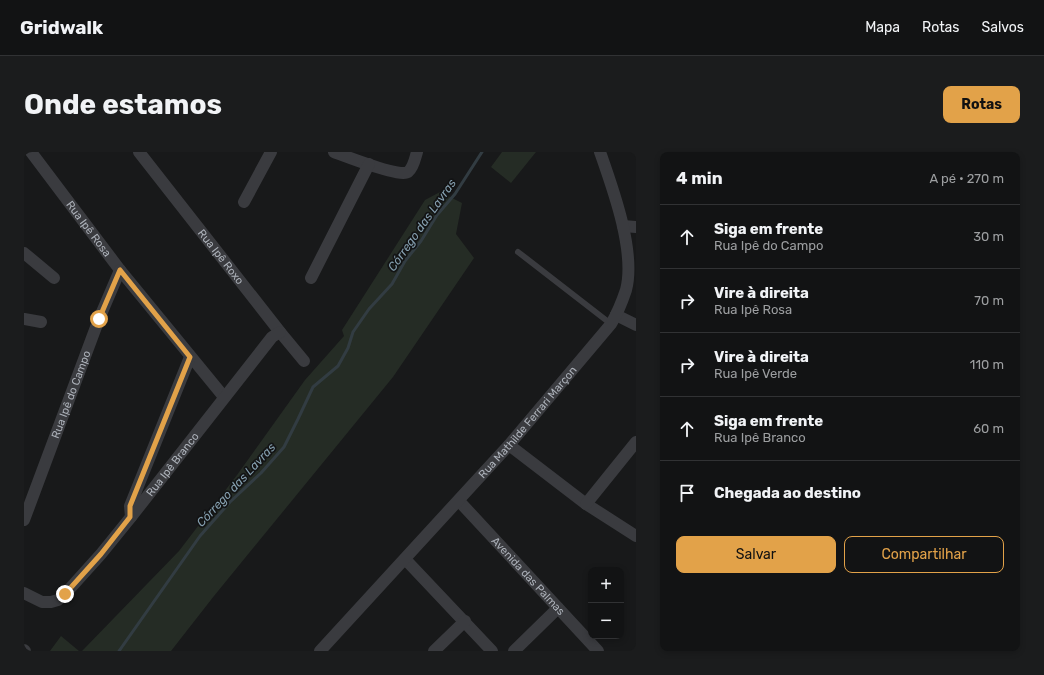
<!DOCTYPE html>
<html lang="pt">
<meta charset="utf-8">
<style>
:root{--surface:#121314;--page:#1b1c1d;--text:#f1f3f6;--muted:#9c9ea0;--line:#313234;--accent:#e2a249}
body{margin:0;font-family:Rubik,sans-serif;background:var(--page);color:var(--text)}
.controls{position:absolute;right:12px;bottom:12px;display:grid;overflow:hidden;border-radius:8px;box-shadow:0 2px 6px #0003}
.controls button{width:36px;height:36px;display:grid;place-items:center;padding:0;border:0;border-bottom:1px solid var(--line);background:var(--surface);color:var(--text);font:20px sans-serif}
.stop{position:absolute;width:12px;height:12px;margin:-9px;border:3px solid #e2a249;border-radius:50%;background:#fff}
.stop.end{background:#e2a249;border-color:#fff;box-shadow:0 1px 4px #0008}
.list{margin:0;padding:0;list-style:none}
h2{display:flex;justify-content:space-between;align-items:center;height:52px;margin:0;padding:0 16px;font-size:17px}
h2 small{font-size:13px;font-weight:400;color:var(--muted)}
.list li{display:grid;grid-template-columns:26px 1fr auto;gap:12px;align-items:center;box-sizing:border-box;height:64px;padding:0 16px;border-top:1px solid var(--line)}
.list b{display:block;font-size:15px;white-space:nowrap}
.list p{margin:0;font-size:13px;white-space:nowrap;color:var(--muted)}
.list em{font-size:13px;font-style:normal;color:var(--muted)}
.actions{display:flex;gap:8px;padding:12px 16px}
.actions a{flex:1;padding:9px 0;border:1px solid var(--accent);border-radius:8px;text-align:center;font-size:14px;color:var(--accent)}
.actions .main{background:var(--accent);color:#111}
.icon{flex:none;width:22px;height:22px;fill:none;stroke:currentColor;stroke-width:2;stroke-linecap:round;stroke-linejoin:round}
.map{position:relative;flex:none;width:612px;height:499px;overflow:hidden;border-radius:8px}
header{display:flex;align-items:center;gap:24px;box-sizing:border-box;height:56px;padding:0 20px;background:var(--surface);border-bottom:1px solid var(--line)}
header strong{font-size:19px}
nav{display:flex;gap:22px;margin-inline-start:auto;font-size:14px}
.intro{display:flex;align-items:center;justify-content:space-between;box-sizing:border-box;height:96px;padding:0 24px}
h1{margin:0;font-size:28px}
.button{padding:10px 18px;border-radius:8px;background:var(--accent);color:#111;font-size:14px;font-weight:700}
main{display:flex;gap:24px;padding:0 24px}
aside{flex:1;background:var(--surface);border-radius:8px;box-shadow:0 2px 6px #0003}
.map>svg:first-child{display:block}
.green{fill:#252c25}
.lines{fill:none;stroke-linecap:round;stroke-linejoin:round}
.stream{stroke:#323c42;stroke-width:3}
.lane{stroke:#3a3b3f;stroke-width:6}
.street{stroke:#3a3b3f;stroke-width:12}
.route{stroke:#e2a249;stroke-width:5}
.labels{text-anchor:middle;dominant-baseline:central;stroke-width:3.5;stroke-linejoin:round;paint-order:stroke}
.street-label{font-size:11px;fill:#acb1b9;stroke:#131415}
.water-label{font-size:12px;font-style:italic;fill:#86a0b0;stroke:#131415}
</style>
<header>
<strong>Gridwalk</strong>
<nav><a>Mapa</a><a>Rotas</a><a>Salvos</a></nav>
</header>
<div class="intro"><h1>Onde estamos</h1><a class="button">Rotas</a></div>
<main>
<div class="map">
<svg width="612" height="499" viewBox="0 0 612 499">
<rect width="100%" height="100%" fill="#18191a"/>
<!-- green -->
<path class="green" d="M 478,0 L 512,0 L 487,31 L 467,15 Z
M 416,40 L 438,51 L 432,82 L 450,106 L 369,225 L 190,444 L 147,499 L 58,499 L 155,399 L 213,323 L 281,228 L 320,184 L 318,178 L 401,48 Z
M 37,484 L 55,499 L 26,499 Z"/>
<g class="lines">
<!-- stream -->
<path class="stream" d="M 95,499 L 176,384 L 206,350 L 237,321 L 260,295 L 274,267 L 289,235 L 314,214 L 324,196 L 329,180 L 345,157 L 368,132 L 381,109 L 397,89 L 413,63 L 431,42 L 458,0"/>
<!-- lane -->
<path class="lane" d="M 494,100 L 587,172"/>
<!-- street -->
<g class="street">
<path id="s1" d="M 7,0 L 96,118 L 200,245"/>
<path id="s2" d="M 115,0 L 256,180 L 280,209"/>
<path d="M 310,0 C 321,4 377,26 384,20 C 390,15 391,6 393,0"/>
<path d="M 220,50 L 247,0"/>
<path d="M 599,74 L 612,75"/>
<path d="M 0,101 L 30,126"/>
<path d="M 287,126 L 345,12"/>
<path d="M 592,163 L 612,173"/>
<path d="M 0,167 L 17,170"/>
<path d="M 485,293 L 562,352 L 612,384"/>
<path id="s3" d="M 435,349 L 574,499"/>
<path d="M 562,352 L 612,290"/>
<path d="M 107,365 L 106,354 L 166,205"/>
<path id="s4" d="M 0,368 L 75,167 L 96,118"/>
<path d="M 381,407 L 468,499"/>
<path id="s5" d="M 0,441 L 18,450 L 27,450 L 34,448 L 41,442 L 77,402 L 107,365 L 248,185 L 256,180"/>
<path d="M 0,498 L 1,499"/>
<path id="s6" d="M 296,499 L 485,293 L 587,172 C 593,162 598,150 602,138 C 612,100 589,37 576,0"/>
<path d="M 410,499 L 441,469"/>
<path d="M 490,499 L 534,456"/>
</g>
</g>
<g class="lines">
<!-- route -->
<path class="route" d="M 41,442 L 77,402 L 106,365 L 106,354 L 166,205 L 96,118 L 75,167"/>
</g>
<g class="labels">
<!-- street labels -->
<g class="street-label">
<text stroke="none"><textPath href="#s1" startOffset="96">Rua Ipê Rosa</textPath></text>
<text stroke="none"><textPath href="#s2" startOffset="133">Rua Ipê Roxo</textPath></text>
<text stroke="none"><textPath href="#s4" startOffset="134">Rua Ipê do Campo</textPath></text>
<text stroke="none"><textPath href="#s6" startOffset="309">Rua Mathilde Ferrari Marçon</textPath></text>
<text stroke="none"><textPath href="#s5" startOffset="214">Rua Ipê Branco</textPath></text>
<text stroke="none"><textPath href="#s3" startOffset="102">Avenida das Palmas</textPath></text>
</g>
<!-- water labels -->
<g class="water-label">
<text transform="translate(398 73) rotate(-55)">Córrego das Lavras</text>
<text transform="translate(212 333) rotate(-47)">Córrego das Lavras</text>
</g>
</g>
</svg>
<div class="controls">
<button>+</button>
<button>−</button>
</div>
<div class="stop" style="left:75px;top:167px"></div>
<div class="stop end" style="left:41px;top:442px"></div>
</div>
<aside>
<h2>4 min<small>A pé · 270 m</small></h2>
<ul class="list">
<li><svg class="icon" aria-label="ahead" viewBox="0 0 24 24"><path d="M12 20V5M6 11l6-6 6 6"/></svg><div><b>Siga em frente</b><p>Rua Ipê do Campo</p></div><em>30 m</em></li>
<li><svg class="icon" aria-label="right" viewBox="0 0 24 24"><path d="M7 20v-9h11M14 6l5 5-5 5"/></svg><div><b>Vire à direita</b><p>Rua Ipê Rosa</p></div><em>70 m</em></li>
<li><svg class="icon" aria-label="right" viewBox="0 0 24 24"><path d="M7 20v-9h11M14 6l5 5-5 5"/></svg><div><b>Vire à direita</b><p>Rua Ipê Verde</p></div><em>110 m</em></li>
<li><svg class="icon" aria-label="ahead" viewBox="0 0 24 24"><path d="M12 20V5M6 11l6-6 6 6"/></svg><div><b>Siga em frente</b><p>Rua Ipê Branco</p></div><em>60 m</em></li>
<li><svg class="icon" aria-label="arrive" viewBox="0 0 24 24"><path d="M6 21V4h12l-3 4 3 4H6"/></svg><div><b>Chegada ao destino</b></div></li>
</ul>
<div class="actions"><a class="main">Salvar</a><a>Compartilhar</a></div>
</aside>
</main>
